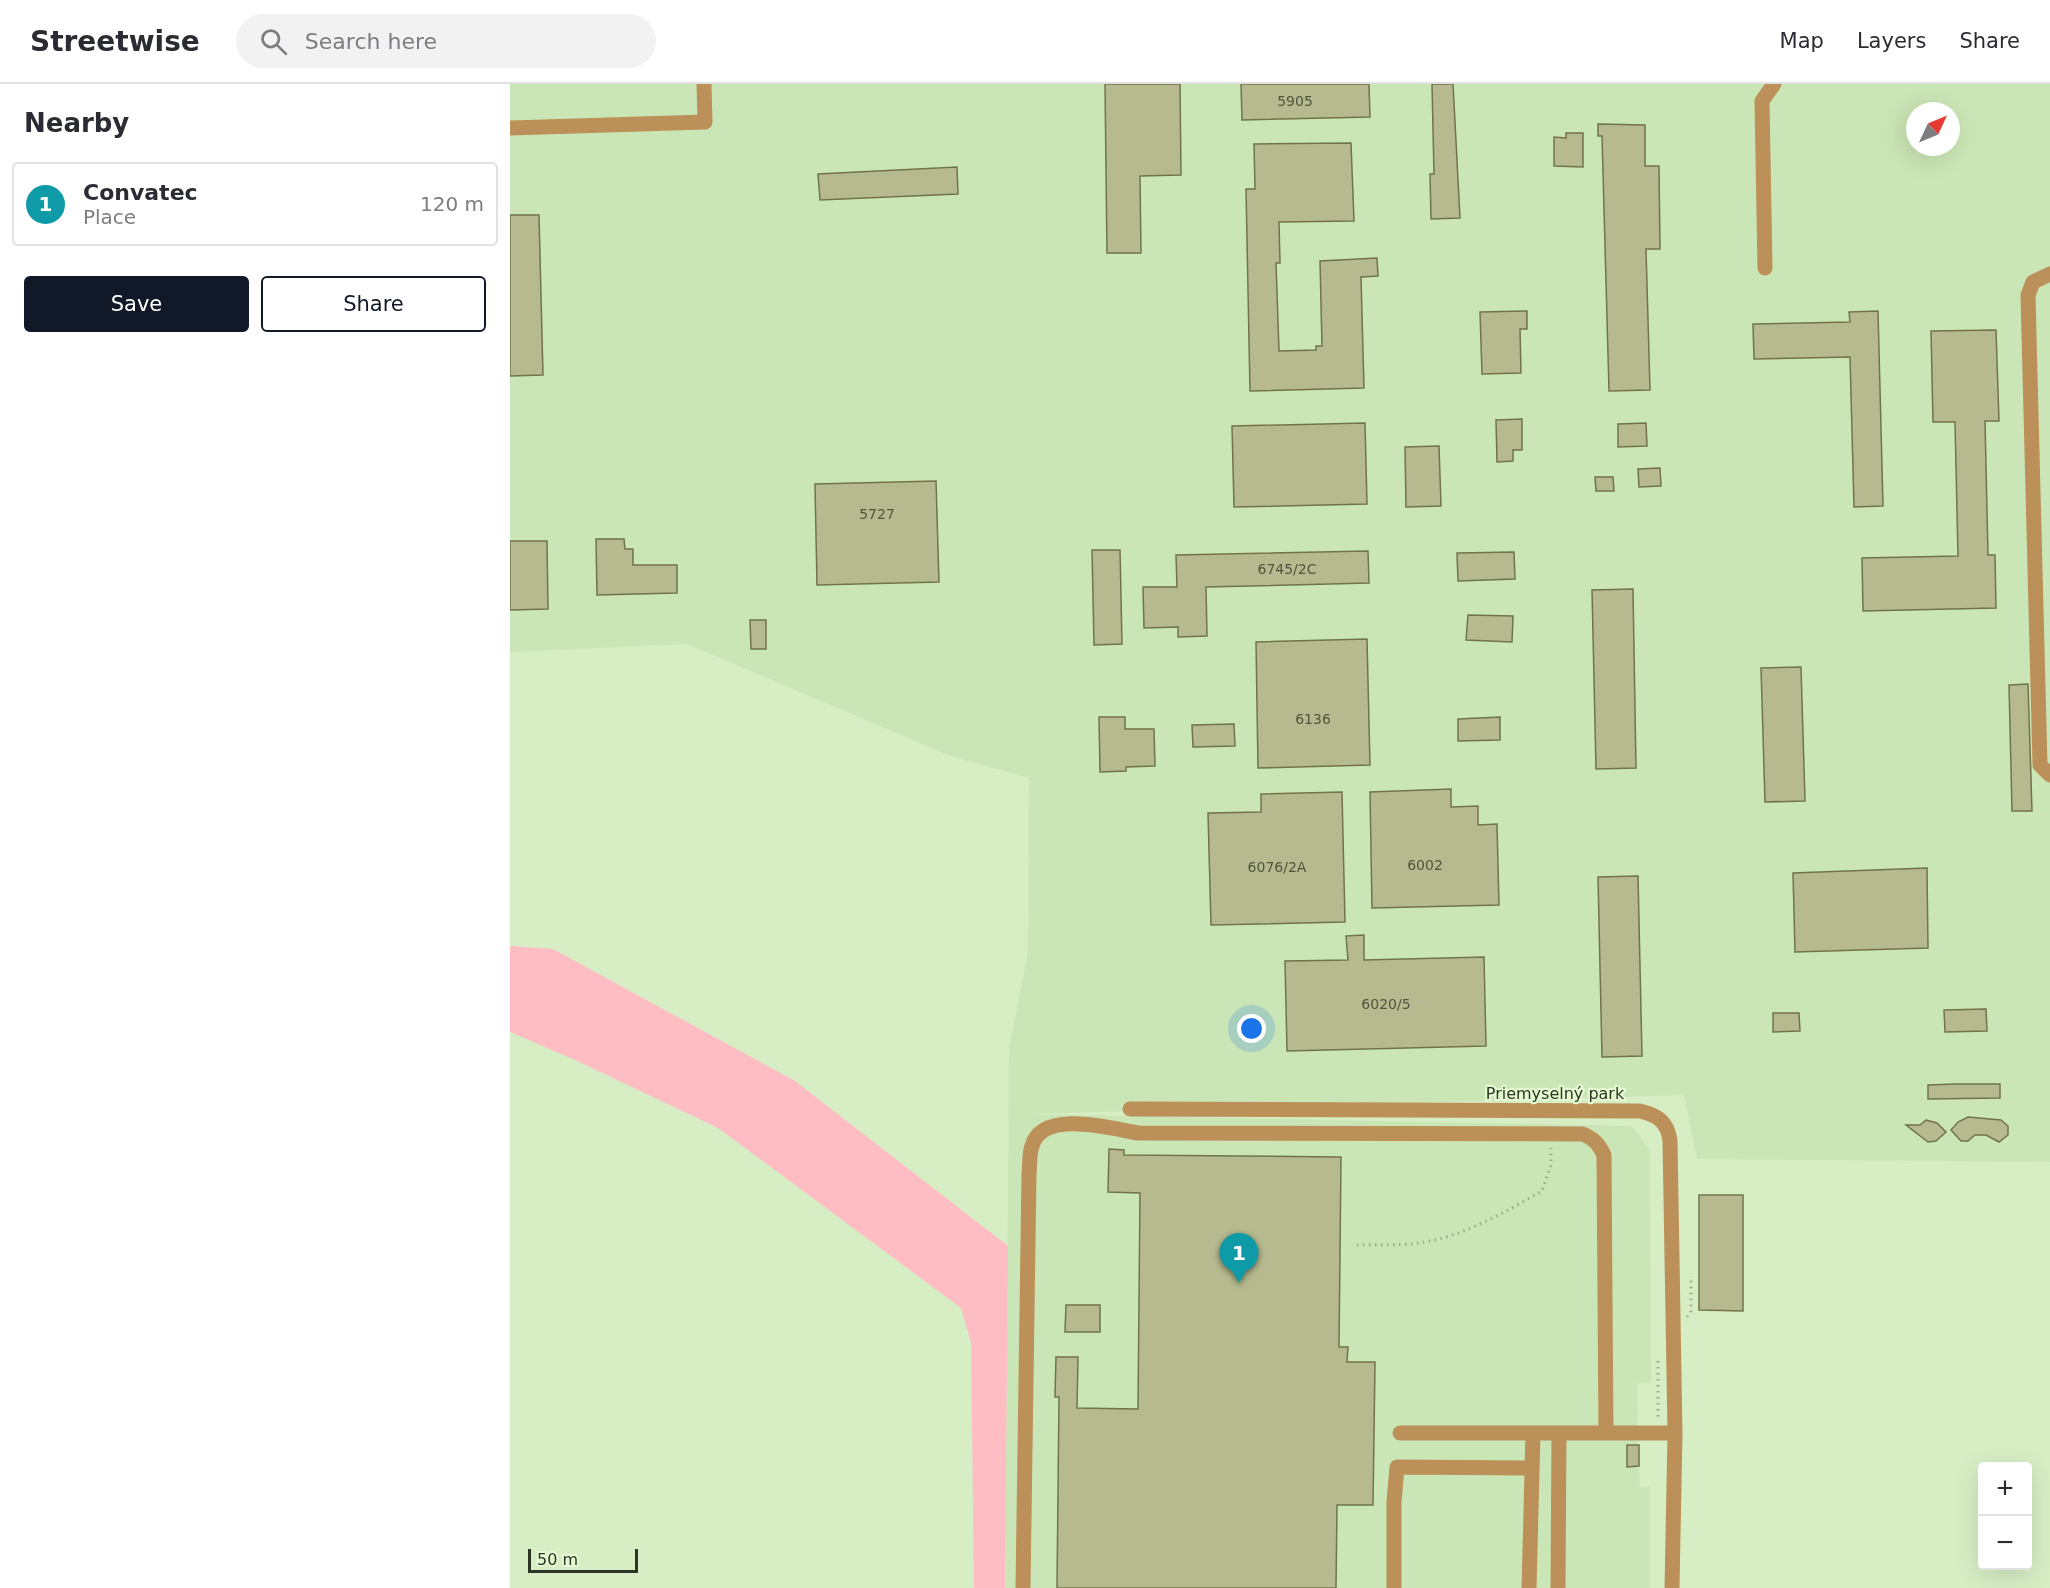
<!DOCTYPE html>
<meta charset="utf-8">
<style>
:root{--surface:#fff;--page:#f2f2f3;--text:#2b2b33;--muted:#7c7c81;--line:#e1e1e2;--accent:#111827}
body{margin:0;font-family:"DejaVu Sans",sans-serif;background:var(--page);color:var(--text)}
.controls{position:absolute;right:18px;bottom:18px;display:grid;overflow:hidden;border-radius:6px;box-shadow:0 6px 24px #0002}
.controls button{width:54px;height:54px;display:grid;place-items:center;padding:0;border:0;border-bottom:2px solid var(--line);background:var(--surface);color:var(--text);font:30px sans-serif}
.compass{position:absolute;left:1396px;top:18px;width:54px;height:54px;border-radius:50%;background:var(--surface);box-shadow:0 6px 24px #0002;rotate:46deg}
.scale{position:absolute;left:18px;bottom:15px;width:110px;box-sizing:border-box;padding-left:6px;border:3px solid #2c3525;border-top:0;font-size:16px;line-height:21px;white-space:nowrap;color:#2c3525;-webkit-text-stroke:4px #e4fbd2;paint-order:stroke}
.you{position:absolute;left:742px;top:945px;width:21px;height:21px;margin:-15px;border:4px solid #fff;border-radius:50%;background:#1a73e8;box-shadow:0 0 0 9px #1a73e833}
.badge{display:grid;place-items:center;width:39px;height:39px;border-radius:50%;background:var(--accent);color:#fff;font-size:20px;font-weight:700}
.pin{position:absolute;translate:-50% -50px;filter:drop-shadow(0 2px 3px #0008)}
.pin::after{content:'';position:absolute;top:32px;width:21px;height:18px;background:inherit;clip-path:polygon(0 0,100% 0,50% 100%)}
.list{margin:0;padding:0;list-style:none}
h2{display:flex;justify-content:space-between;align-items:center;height:78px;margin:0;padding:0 24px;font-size:26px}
h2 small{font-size:20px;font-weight:400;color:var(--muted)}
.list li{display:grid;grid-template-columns:39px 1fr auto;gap:18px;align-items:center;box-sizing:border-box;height:84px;margin:0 12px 12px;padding:0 12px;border:2px solid var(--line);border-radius:6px}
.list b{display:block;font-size:22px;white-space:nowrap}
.list p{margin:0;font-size:20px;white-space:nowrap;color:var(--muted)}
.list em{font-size:20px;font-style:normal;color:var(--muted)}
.actions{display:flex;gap:12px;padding:18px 24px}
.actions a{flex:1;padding:14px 0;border:2px solid var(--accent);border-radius:6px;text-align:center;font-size:21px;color:var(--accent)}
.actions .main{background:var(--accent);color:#fff}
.icon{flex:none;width:33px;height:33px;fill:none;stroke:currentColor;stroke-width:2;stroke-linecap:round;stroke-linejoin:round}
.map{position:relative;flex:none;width:1540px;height:1504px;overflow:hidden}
header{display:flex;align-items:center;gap:36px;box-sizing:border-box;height:84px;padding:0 30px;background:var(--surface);border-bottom:2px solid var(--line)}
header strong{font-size:28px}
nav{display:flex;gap:33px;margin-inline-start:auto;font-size:21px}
.search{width:420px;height:54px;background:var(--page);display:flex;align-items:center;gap:15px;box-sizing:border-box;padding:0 21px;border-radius:33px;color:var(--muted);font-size:22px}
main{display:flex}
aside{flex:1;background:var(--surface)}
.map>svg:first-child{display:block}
.built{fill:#cbe6b6;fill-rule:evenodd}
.green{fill:#febcc3}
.building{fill:#b6ba8e;stroke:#71744a;stroke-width:1.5}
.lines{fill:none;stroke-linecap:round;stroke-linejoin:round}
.path{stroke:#98aa8a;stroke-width:3;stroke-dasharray:1.5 4.5;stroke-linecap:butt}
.minor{stroke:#bc9059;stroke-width:15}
.labels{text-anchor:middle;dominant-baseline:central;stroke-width:4.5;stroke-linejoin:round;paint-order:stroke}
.number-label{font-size:14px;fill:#4e563f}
.street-label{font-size:16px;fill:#2c3525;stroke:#e4fbd2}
</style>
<header>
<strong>Streetwise</strong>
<div class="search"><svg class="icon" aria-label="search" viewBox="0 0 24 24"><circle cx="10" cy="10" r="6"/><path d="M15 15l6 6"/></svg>Search here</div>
<nav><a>Map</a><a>Layers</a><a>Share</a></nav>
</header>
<main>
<aside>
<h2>Nearby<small></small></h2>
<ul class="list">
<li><span class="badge" style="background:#0f9aa8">1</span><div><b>Convatec</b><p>Place</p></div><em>120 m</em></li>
</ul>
<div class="actions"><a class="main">Save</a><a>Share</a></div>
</aside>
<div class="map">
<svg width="1540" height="1504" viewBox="0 0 1540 1504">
<rect width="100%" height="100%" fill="#d7eec5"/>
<!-- built -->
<path class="built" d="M 0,0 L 1540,0 L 1540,1078 L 1187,1075 L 1174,1011 L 517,1030 L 1122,1042 L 1140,1066 L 1141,1299 L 1128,1299 L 1127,1347 L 1130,1403 L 1140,1403 L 1140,1504 L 495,1504 L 499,965 L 518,868 L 519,694 L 440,672 L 177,560 L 0,568 ZM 1405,27 L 1441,27 L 1441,63 L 1405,63 Z"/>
<!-- green -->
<path class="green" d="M 0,862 L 43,865 L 285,997 L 498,1162 L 495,1504 L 464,1504 L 461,1258 L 451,1224 L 208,1044 L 65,976 L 0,948 Z"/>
<!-- building -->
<path class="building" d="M 595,0 L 670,0 L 671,91 L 630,92 L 631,169 L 597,169 Z
M 731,0 L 859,0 L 860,33 L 732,36 Z
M 922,0 L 943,0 L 950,134 L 921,135 L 920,90 L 924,90 Z
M 1088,40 L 1135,41 L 1135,82 L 1149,82 L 1150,165 L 1136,165 L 1140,306 L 1099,307 L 1092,52 L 1088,52 Z
M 1056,49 L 1073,49 L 1073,83 L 1044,82 L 1044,53 L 1056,54 Z
M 841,59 L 844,137 L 769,138 L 770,179 L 766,179 L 769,267 L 806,266 L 806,262 L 812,262 L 810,177 L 867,174 L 868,192 L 851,193 L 854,304 L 740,307 L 736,105 L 745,105 L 744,60 Z
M 447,83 L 448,110 L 310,116 L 308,90 Z
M 0,131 L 29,131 L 33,291 L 0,292 Z
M 1017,227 L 1017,245 L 1010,245 L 1011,289 L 972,290 L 970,228 Z
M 1368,227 L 1373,422 L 1344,423 L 1340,273 L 1244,275 L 1243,240 L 1340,238 L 1339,228 Z
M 1486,246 L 1489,337 L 1475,337 L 1478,471 L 1485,471 L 1486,524 L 1353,527 L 1352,474 L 1448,472 L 1445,338 L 1423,338 L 1421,247 Z
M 1012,335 L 1012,366 L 1003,366 L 1003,377 L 987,378 L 986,336 Z
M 855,339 L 857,420 L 724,423 L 722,342 Z
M 1136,339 L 1137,362 L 1108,363 L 1108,340 Z
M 929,362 L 931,422 L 896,423 L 895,363 Z
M 1150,384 L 1151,402 L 1129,403 L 1128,385 Z
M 1085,393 L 1103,393 L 1104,407 L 1086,407 Z
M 426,397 L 429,498 L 307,501 L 305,400 Z
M 86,455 L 114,455 L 115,465 L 123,465 L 123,481 L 167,481 L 167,509 L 87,511 Z
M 0,457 L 37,457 L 38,525 L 0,526 Z
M 582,466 L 610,466 L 612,560 L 584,561 Z
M 858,467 L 859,499 L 696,503 L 697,552 L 668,553 L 668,543 L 634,544 L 633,503 L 667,503 L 666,471 Z
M 1004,468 L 1005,495 L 948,497 L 947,469 Z
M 1123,505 L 1126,684 L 1086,685 L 1082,506 Z
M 958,531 L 1003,532 L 1002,558 L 956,556 Z
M 240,536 L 256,536 L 256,565 L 241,565 Z
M 857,555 L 860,681 L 748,684 L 746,558 Z
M 1291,583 L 1295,717 L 1255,718 L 1251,584 Z
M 1518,600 L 1522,727 L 1502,727 L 1499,601 Z
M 589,633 L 615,633 L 615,645 L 644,645 L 645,682 L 616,683 L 616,687 L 590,688 Z
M 990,633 L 990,656 L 948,657 L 948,635 Z
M 724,640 L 725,662 L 683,663 L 682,641 Z
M 941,705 L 941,723 L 968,722 L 968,741 L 987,740 L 989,821 L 862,824 L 860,708 Z
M 832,708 L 835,838 L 701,841 L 698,729 L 751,728 L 751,710 Z
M 1417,784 L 1418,864 L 1285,868 L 1283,789 Z
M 1128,792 L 1132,972 L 1092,973 L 1088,793 Z
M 854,851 L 854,876 L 974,873 L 976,962 L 777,967 L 775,877 L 838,876 L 836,852 Z
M 1476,925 L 1477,947 L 1435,948 L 1434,926 Z
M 1263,929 L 1289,929 L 1290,947 L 1263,948 Z
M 1445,1000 L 1490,1000 L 1490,1014 L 1418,1015 L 1418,1001 Z
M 1458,1033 L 1491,1036 L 1498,1042 L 1498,1051 L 1489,1058 L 1476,1051 L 1465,1051 L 1458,1057 L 1451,1057 L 1441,1046 L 1448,1038 Z
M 1416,1036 L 1427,1039 L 1436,1048 L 1426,1057 L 1418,1058 L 1396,1041 L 1410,1041 Z
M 599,1065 L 614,1066 L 614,1071 L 831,1073 L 829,1263 L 838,1263 L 837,1278 L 865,1278 L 863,1421 L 827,1421 L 826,1504 L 547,1504 L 549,1313 L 545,1313 L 546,1273 L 568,1273 L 567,1324 L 628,1325 L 630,1109 L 598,1108 Z
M 1189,1111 L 1233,1111 L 1233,1227 L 1189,1226 Z
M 556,1221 L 590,1221 L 590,1248 L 555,1248 Z
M 1117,1361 L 1129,1361 L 1129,1382 L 1117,1383 Z"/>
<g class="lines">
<!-- path -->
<path class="path" d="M 847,1161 C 867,1160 888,1162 908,1159 C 951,1154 995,1128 1032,1107 L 1041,1081 L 1041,1064
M 1177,1233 L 1181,1227 L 1181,1192
M 1148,1277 L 1148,1336"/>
<!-- minor -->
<path class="minor" d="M 0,44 L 195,38 L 194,0
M 1255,184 L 1252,17 L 1264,0
M 1540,190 L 1523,198 L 1518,211 L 1530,681 L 1540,691
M 620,1025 L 1130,1027 C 1147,1031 1157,1037 1160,1056 L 1165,1349 L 1162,1504
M 890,1349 L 1165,1349
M 513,1504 L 519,1090 C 520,1081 519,1070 522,1062 C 532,1025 600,1044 628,1049 L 1073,1050 C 1084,1055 1089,1060 1094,1071 L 1096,1349
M 884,1504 L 884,1418 L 887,1383 L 1021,1384
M 1019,1504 L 1023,1349
M 1048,1504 L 1049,1349"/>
</g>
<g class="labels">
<!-- number labels -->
<g class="number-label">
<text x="785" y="17">5905</text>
<text x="367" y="430">5727</text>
<text x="777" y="485">6745/2C</text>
<text x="803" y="635">6136</text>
<text x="915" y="781">6002</text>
<text x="767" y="783">6076/2A</text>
<text x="876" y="920">6020/5</text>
</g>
<!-- street labels -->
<g class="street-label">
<text x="1045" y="1009">Priemyselný park</text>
</g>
</g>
</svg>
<div class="controls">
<button>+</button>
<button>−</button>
</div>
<svg class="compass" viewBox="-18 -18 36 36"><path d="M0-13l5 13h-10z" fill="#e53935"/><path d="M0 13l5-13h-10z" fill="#7c7c81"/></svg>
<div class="scale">50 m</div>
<div class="you"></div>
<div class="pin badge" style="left:729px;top:1199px;background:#0f9aa8">1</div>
</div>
</main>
